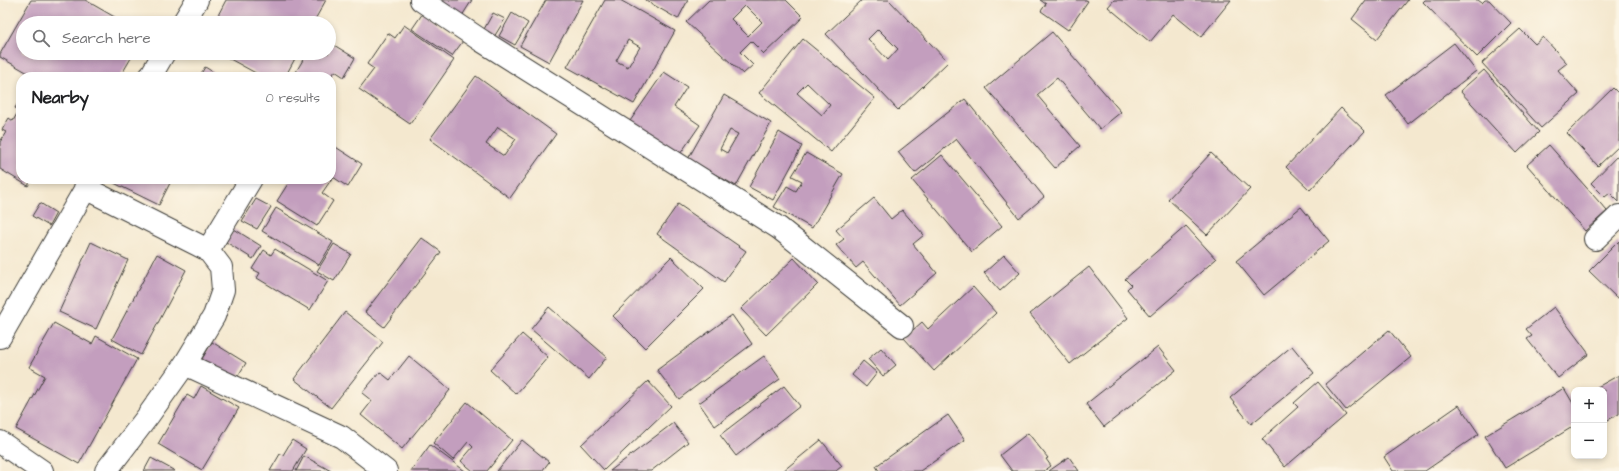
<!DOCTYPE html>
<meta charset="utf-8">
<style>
:root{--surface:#fff;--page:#f2f2f2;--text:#202124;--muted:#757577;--line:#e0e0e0}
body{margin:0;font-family:"Architects Daughter",sans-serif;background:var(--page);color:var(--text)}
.controls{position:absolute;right:12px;bottom:12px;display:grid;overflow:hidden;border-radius:8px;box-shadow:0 2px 6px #0003}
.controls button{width:36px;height:36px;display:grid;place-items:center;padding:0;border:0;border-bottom:1px solid var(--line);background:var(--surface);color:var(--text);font:20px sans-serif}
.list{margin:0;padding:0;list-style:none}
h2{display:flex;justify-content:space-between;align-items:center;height:52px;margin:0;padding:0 16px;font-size:17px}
h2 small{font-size:13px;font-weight:400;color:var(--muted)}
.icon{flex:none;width:22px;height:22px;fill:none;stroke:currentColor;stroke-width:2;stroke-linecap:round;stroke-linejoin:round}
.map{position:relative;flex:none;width:1619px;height:471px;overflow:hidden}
.search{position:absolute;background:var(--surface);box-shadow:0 2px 6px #0003;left:16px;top:16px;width:320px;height:44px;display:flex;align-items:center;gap:10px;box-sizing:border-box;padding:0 14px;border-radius:22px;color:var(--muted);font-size:15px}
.panel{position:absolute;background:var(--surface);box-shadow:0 2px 6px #0003;left:16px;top:72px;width:320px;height:112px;border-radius:16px}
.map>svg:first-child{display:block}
.building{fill:#c39ebe;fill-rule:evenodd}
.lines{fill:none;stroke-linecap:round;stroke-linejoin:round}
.street-casing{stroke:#3c3b37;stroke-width:24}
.street{stroke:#fff;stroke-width:22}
</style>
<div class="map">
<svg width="1619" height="471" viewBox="0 0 1619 471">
<rect width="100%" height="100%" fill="#fcf5e5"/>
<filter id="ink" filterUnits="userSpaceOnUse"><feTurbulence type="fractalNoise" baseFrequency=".025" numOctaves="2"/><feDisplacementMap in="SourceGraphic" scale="8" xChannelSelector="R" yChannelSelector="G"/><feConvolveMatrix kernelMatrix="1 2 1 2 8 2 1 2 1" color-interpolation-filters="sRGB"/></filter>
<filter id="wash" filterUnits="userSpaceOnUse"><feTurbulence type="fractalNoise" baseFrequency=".012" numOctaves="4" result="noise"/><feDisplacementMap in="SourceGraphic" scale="16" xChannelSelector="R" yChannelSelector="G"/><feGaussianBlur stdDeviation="0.9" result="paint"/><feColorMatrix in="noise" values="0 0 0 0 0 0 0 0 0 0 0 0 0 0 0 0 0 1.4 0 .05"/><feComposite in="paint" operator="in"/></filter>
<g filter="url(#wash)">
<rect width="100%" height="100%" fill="#f4e8cf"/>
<g id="blocks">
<!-- building -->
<path class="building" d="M 31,0 L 85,0 L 125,23 L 23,23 L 23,53 L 134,53 L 120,77 L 35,77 L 0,57 L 0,54 Z
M 226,0 L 326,0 L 313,23 L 261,23 L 256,20 L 254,23 L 214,23 Z
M 429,0 L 472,0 L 460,19 Z
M 546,0 L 583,0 L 549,62 L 520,46 Z
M 605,0 L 620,0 L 675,31 L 634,104 L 567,67 ZM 628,40 L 640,47 L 628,67 L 616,61 Z
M 645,0 L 688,0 L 678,19 Z
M 709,0 L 786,0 L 803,17 L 764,54 L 751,41 L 740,52 L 753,65 L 743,74 L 686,22 ZM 745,5 L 762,22 L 748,36 L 731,19 Z
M 862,0 L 889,0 L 948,62 L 898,110 L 826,34 ZM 878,29 L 898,49 L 888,60 L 868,39 Z
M 1040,0 L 1086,0 L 1088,1 L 1068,30 L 1041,11 L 1046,4 Z
M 1114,0 L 1231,0 L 1201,37 L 1173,14 L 1150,42 L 1108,7 Z
M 1366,0 L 1408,0 L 1377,39 L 1352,19 Z
M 1425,0 L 1478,0 L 1482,3 L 1485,0 L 1489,0 L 1511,23 L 1477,57 L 1423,2 Z
M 423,13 L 463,41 L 452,56 L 412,29 Z
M 493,13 L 505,19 L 494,37 L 483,31 Z
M 512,13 L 528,23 L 515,45 L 499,36 Z
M 404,25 L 454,60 L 410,124 L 359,89 L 374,69 L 367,64 L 388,33 L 395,38 Z
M 1520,29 L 1535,44 L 1543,37 L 1567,63 L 1558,70 L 1579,94 L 1541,128 L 1482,63 Z
M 1052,32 L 1121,112 L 1100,129 L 1057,78 L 1037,95 L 1080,146 L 1055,168 L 986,88 Z
M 803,39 L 875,98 L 831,152 L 759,93 ZM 807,83 L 830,105 L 822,115 L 797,93 Z
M 329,42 L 355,58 L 344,77 L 335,71 L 331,77 L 293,77 L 307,53 L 329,53 Z
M 1454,43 L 1476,71 L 1408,124 L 1386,95 Z
M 219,53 L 298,53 L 285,77 L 263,77 Z
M 205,67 L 221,77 L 199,77 Z
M 1484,70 L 1539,132 L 1517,153 L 1460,91 Z
M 664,72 L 687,87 L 674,107 L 700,125 L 678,157 L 628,124 Z
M 476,76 L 556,134 L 510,198 L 430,139 ZM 498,127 L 516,139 L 504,156 L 486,144 Z
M 1613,88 L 1619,94 L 1619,146 L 1598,166 L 1567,133 Z
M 724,95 L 771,123 L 736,186 L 688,159 ZM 730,130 L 738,134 L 727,153 L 720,149 Z
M 21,98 L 21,179 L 32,179 L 28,186 L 0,169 L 0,142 L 6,132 L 2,130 L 9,118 L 13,121 L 19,110 L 15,108 Z
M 965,99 L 1044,197 L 1019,218 L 956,139 L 915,173 L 898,152 Z
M 1341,108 L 1365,131 L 1310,190 L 1286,167 Z
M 779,132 L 802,146 L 773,200 L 749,187 Z
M 331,144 L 362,164 L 348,187 L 333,177 L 322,193 L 333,201 L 317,226 L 277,201 L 291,179 L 331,179 Z
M 1549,145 L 1607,211 L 1585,231 L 1527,165 Z
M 806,153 L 843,174 L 812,228 L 774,207 L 787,186 L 796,191 L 802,181 L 792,176 Z
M 1211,153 L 1250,189 L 1207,235 L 1168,199 Z
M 1619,154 L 1619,202 L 1610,193 L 1605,197 L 1591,183 Z
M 942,155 L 1002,226 L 972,252 L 912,180 Z
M 116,179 L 172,179 L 159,205 L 114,183 Z
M 874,198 L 891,219 L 902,210 L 924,235 L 913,244 L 937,273 L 900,305 L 863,262 L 856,268 L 836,245 L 844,239 L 836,230 Z
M 256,199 L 271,207 L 257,229 L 242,221 Z
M 40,203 L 56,213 L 49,226 L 32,216 Z
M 678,204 L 746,251 L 724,282 L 657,234 Z
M 1301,207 L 1329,241 L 1264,295 L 1236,261 Z
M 276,208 L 333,242 L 319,265 L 262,231 Z
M 1186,226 L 1216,259 L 1150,316 L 1127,289 L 1131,285 L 1125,279 Z
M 234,229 L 261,246 L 253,259 L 226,242 Z
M 422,238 L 441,252 L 384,327 L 365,312 Z
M 1619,241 L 1619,297 L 1617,298 L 1589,271 Z
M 91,242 L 128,260 L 96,329 L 59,312 Z
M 334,244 L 351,254 L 334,281 L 317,271 Z
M 275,249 L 328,281 L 310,310 L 257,278 L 260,273 L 252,269 L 264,250 L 271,255 Z
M 157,254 L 186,270 L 141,355 L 112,339 Z
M 1004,255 L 1020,273 L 1000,291 L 984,273 Z
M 671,257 L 704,289 L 645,348 L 613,316 Z
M 794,258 L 818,284 L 766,335 L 741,309 Z
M 1089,267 L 1128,318 L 1070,364 L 1030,314 Z
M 973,287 L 996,313 L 934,371 L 904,338 L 922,322 L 928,329 Z
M 549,307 L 607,357 L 589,379 L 531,329 Z
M 1554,307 L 1589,354 L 1558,378 L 1527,339 L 1532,336 L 1526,329 Z
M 345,312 L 383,342 L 331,408 L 294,379 Z
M 732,315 L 752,344 L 679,399 L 657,370 Z
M 54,323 L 92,344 L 96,336 L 137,359 L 79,464 L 16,429 L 45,376 L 29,367 Z
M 1389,330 L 1411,357 L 1346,410 L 1325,384 Z
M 522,334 L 548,357 L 516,394 L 490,370 Z
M 212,342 L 246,363 L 236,379 L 202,359 Z
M 1292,346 L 1314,373 L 1251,424 L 1230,398 Z
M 1158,347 L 1176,370 L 1104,427 L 1086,404 Z
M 881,348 L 896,365 L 883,376 L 868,359 Z
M 409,356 L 450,390 L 402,449 L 361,415 L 372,401 L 362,393 L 380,372 L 390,380 Z
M 764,356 L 780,379 L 715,426 L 699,403 Z
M 863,361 L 877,373 L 866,387 L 852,375 Z
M 1619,375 L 1619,414 L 1604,422 L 1604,390 L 1592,390 Z
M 648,381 L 671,406 L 604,470 L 581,445 Z
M 1318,382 L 1346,415 L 1285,467 L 1262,439 L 1298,407 L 1294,403 Z
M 201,386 L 239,408 L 202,470 L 158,444 L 187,395 L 194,399 Z
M 784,386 L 800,406 L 736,456 L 720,435 Z
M 1564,388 L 1574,405 L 1574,426 L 1505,468 L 1485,436 Z
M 467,402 L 512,440 L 487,471 L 473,471 L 461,461 L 473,447 L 468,442 L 453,460 L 433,443 Z
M 1459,405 L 1479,434 L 1425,471 L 1393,471 L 1384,457 Z
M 948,415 L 965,440 L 920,471 L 879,471 L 876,466 Z
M 673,423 L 688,442 L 651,471 L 610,471 Z
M 1028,433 L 1048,458 L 1046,459 L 1051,466 L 1044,471 L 1012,471 L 1000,455 Z
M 292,440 L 306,449 L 293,471 L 270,471 L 280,454 L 283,455 Z
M 522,440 L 549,462 L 542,471 L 497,471 Z
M 821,440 L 842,466 L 836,471 L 783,471 Z
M 430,445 L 465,471 L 411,471 Z
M 304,456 L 331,471 L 296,471 Z
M 1069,457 L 1079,471 L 1049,471 Z
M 151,458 L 175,471 L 144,471 Z"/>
</g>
</g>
<g filter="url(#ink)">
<use href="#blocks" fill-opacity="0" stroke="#3c3b37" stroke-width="1"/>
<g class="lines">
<!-- street casing -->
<g class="street-casing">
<path id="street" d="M 421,0 L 482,41 L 779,228 L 902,326
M 183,23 L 197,0
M 150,77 L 164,53
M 85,188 L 208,250 L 221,267 L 223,290 L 214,316 L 185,364 L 148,416 L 106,471
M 1595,239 L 1619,216
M 208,250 L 251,179
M 0,337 L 91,179
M 185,364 L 342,437 L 386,471
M 0,442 L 42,471"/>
</g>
<!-- street -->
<use href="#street" class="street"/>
</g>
</g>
</svg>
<div class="controls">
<button>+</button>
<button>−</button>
</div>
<div class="search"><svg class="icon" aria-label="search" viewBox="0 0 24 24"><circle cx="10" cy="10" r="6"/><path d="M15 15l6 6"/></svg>Search here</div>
<section class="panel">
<h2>Nearby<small>0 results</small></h2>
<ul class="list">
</ul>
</section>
</div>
